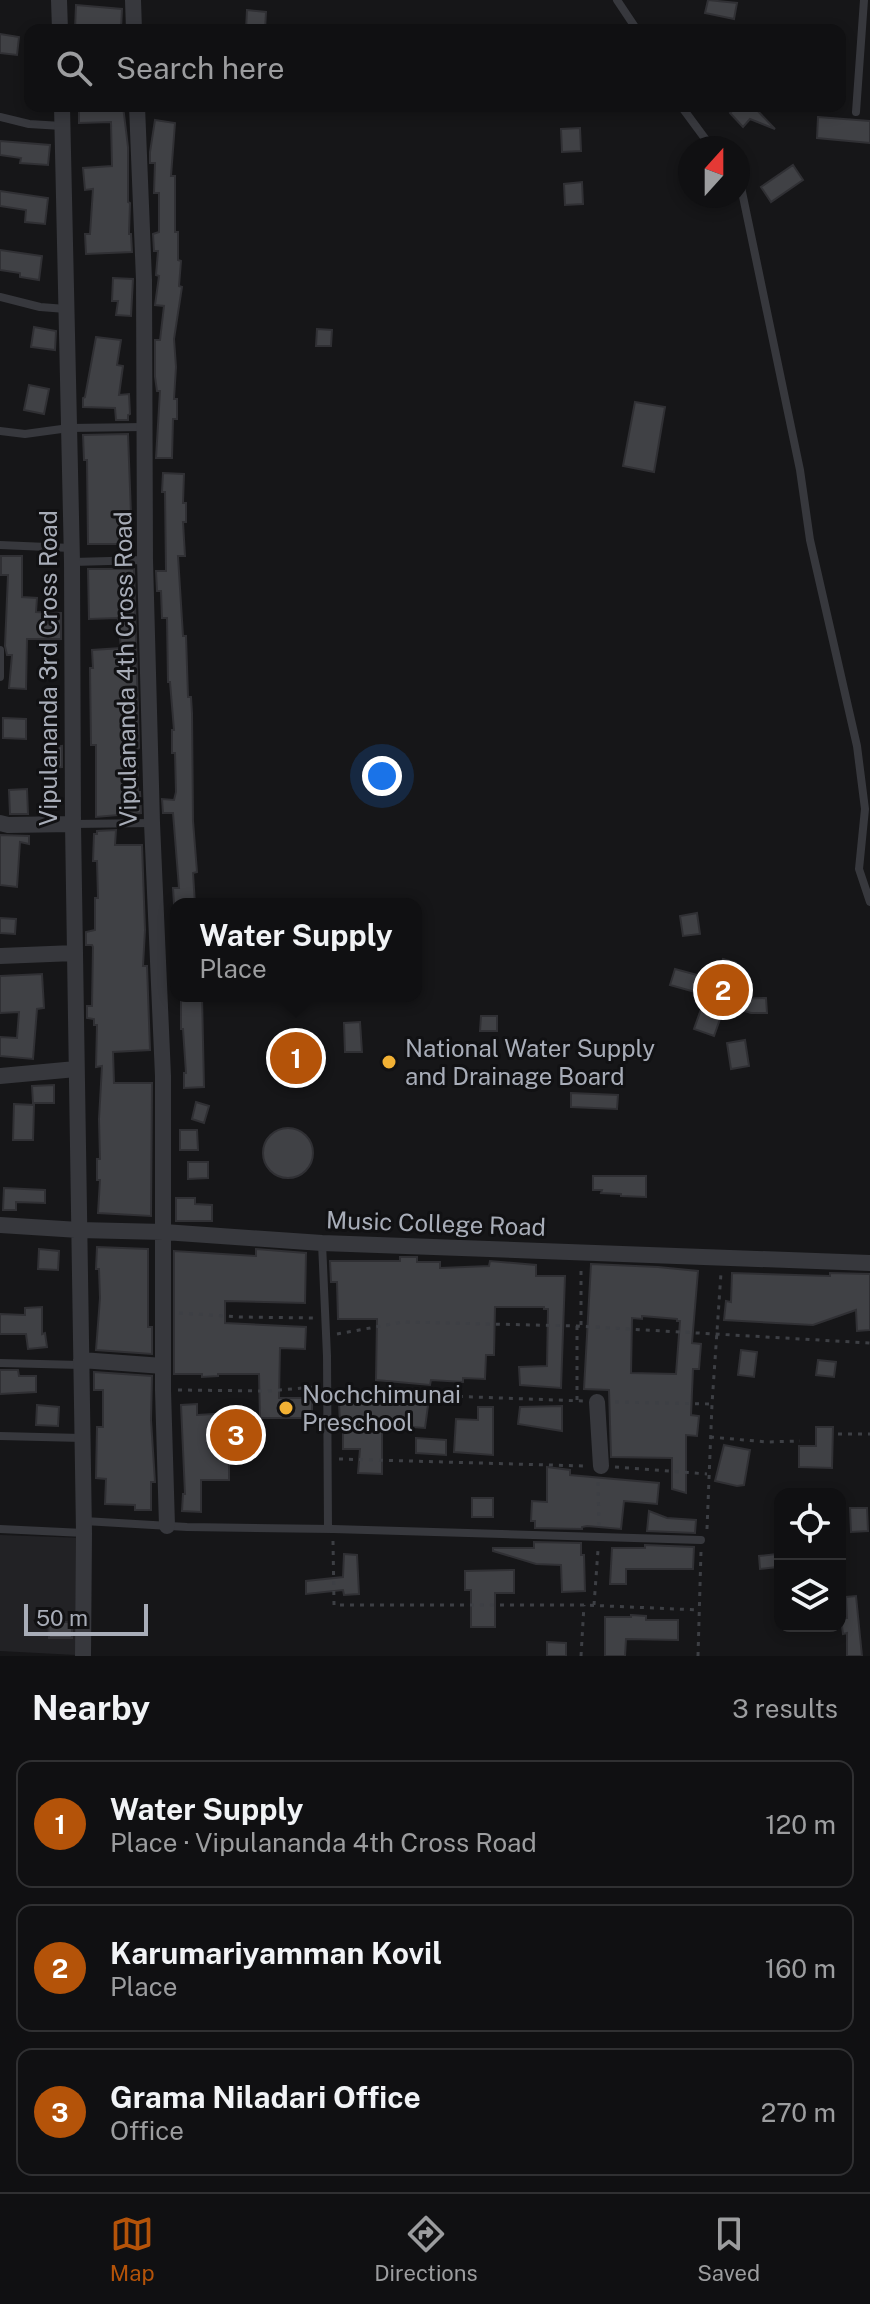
<!DOCTYPE html>
<meta charset="utf-8">
<style>
:root{--surface:#101012;--page:#1e1e20;--text:#f1f3f6;--muted:#9c9d9f;--line:#303032;--accent:#b45309}
body{margin:0;font-family:"Public Sans",sans-serif;background:var(--page);color:var(--text)}
.controls{position:absolute;right:24px;bottom:24px;display:grid;overflow:hidden;border-radius:16px;box-shadow:0 4px 12px #0003}
.controls button{width:72px;height:72px;display:grid;place-items:center;padding:0;border:0;border-bottom:2px solid var(--line);background:var(--surface);color:var(--text);font:40px sans-serif}
.compass{position:absolute;left:678px;top:136px;width:72px;height:72px;border-radius:50%;background:var(--surface);box-shadow:0 4px 12px #0003;rotate:21deg}
.scale{position:absolute;left:24px;bottom:20px;width:124px;box-sizing:border-box;padding-left:8px;border:4px solid #a8adb8;border-top:0;font-size:22px;line-height:28px;white-space:nowrap;color:#a8adb8;-webkit-text-stroke:6px #111113;paint-order:stroke}
.you{position:absolute;left:382px;top:776px;width:28px;height:28px;margin:-20px;border:6px solid #fff;border-radius:50%;background:#1a73e8;box-shadow:0 0 0 12px #1a73e833}
.badge{display:grid;place-items:center;width:52px;height:52px;border-radius:50%;background:var(--accent);color:#fff;font-size:26px;font-weight:700}
.pin{position:absolute;translate:-50% -50%;border:4px solid #fff;box-shadow:0 2px 8px #0006}
.popup{position:absolute;left:170px;top:898px;width:252px;height:104px;box-sizing:border-box;display:grid;place-content:center;border-radius:16px;background:var(--surface);filter:drop-shadow(0 2px 6px #0005);font-size:26px;white-space:nowrap;color:var(--muted)}
.popup b{font-size:30px;color:var(--text)}
.popup::after{content:'';position:absolute;left:50%;top:100%;margin-left:-16px;border:16px solid transparent;border-top-color:var(--surface)}
.list{margin:0;padding:0;list-style:none}
h2{display:flex;justify-content:space-between;align-items:center;height:104px;margin:0;padding:0 32px;font-size:34px}
h2 small{font-size:26px;font-weight:400;color:var(--muted)}
.list li{display:grid;grid-template-columns:52px 1fr auto;gap:24px;align-items:center;box-sizing:border-box;height:128px;margin:0 16px 16px;padding:0 16px;border:2px solid var(--line);border-radius:16px}
.list b{display:block;font-size:30px;white-space:nowrap}
.list p{margin:0;font-size:26px;white-space:nowrap;color:var(--muted)}
.list em{font-size:26px;font-style:normal;color:var(--muted)}
.icon{flex:none;width:44px;height:44px;fill:none;stroke:currentColor;stroke-width:2;stroke-linecap:round;stroke-linejoin:round}
.map{position:relative;flex:none;width:870px;height:1656px;overflow:hidden}
.search{position:absolute;background:var(--surface);box-shadow:0 4px 12px #0003;left:24px;right:24px;top:24px;height:88px;display:flex;align-items:center;gap:20px;box-sizing:border-box;padding:0 28px;border-radius:16px;color:var(--muted);font-size:30px}
.sheet{height:536px;background:var(--surface)}
nav{display:flex;justify-content:space-around;align-items:center;box-sizing:border-box;height:112px;border-top:2px solid var(--line);background:var(--surface);font-size:22px;color:var(--muted)}
nav a{display:grid;justify-items:center;gap:4px}
nav .on{color:var(--accent)}
.map>svg:first-child{display:block}
.built{fill:#222225}
.building{fill:#404145;stroke:#303034;stroke-width:2;fill-rule:evenodd}
.lines{fill:none;stroke-linecap:round;stroke-linejoin:round}
.path{stroke:#3d3f44;stroke-width:3;stroke-dasharray:4 6;stroke-linecap:butt}
.lane{stroke:#37383d;stroke-width:8}
.street{stroke:#37383d;stroke-width:16}
.poi-dot{fill:#f2b134;stroke:#111113;stroke-width:3}
.labels{text-anchor:middle;dominant-baseline:central;stroke-width:6;stroke-linejoin:round;paint-order:stroke}
.street-label{font-size:24px;fill:#a8adb8;stroke:#111113}
.poi-label{font-size:24px;fill:#a8adb8;stroke:#111113;text-anchor:start}
</style>
<div class="map">
<svg width="870" height="1656" viewBox="0 0 870 1656">
<rect width="100%" height="100%" fill="#161618"/>
<!-- built -->
<path class="built" d="M 0,1535 L 84,1538 L 76,1655 L 0,1651 Z"/>
<!-- building -->
<path class="building" d="M 708,0 L 737,3 L 734,19 L 705,13 Z
M 76,5 L 122,9 L 121,29 L 95,28 L 95,30 L 75,30 Z
M 247,10 L 266,12 L 265,30 L 246,30 Z
M 0,34 L 19,37 L 17,55 L 0,53 Z
M 79,106 L 123,106 L 128,147 L 128,202 L 130,203 L 129,234 L 131,234 L 132,252 L 86,254 L 85,234 L 90,234 L 93,189 L 85,190 L 83,168 L 112,166 L 111,122 L 79,123 Z
M 738,106 L 753,106 L 775,129 L 750,119 L 743,127 L 730,113 Z
M 818,117 L 870,121 L 870,143 L 817,138 Z
M 155,120 L 175,123 L 171,176 L 175,176 L 175,232 L 178,232 L 178,260 L 181,261 L 179,286 L 182,287 L 174,339 L 176,367 L 174,399 L 177,399 L 177,419 L 173,419 L 172,458 L 156,458 L 160,391 L 157,391 L 155,377 L 155,340 L 160,340 L 164,306 L 155,305 L 159,276 L 156,275 L 158,251 L 154,251 L 153,234 L 159,232 L 159,193 L 154,193 L 155,163 L 150,163 L 150,152 Z
M 580,128 L 581,151 L 562,152 L 561,129 Z
M 0,141 L 50,145 L 48,165 L 20,163 L 21,158 L 0,155 Z
M 793,165 L 803,180 L 771,202 L 761,187 Z
M 582,182 L 583,204 L 565,205 L 564,184 Z
M 0,191 L 48,198 L 45,224 L 25,222 L 26,210 L 0,206 Z
M 0,250 L 42,256 L 39,280 L 20,277 L 20,273 L 0,270 Z
M 113,278 L 133,279 L 131,316 L 116,315 L 118,301 L 112,301 Z
M 34,327 L 56,331 L 55,350 L 31,347 Z
M 317,329 L 332,330 L 331,346 L 316,346 Z
M 96,337 L 121,340 L 117,365 L 123,366 L 119,395 L 129,394 L 130,414 L 128,415 L 128,420 L 116,420 L 115,408 L 83,407 L 83,398 L 85,397 Z
M 29,385 L 49,389 L 44,414 L 24,410 Z
M 635,402 L 665,407 L 654,472 L 623,466 Z
M 128,434 L 131,515 L 129,515 L 129,544 L 88,544 L 87,460 L 84,460 L 83,435 Z
M 163,473 L 184,474 L 183,503 L 186,503 L 186,522 L 183,522 L 185,556 L 178,556 L 183,636 L 186,636 L 188,697 L 191,697 L 192,713 L 193,821 L 197,872 L 193,873 L 195,904 L 174,904 L 173,888 L 179,888 L 173,813 L 163,813 L 162,799 L 174,800 L 176,792 L 175,753 L 172,753 L 172,730 L 174,730 L 170,682 L 168,682 L 167,618 L 162,618 L 161,591 L 157,591 L 156,571 L 166,571 L 165,492 L 162,492 Z
M 1,556 L 22,556 L 22,597 L 37,598 L 36,612 L 61,613 L 61,639 L 27,639 L 26,689 L 9,688 L 12,655 L 7,655 L 5,646 L 8,575 L 1,575 Z
M 88,569 L 134,569 L 139,748 L 137,749 L 138,792 L 140,792 L 141,813 L 96,817 L 96,745 L 91,745 L 90,668 L 93,668 L 92,650 L 121,648 L 118,618 L 89,619 Z
M 3,718 L 26,719 L 26,739 L 3,738 Z
M 62,746 L 62,767 L 50,768 L 48,748 Z
M 27,789 L 28,814 L 10,814 L 9,790 Z
M 116,830 L 115,845 L 142,845 L 145,930 L 143,966 L 147,966 L 150,1050 L 113,1052 L 114,1083 L 152,1083 L 151,1216 L 98,1213 L 100,1180 L 97,1180 L 97,1159 L 100,1159 L 99,1119 L 102,1066 L 96,1067 L 97,1025 L 94,1025 L 94,1019 L 87,1018 L 87,1006 L 92,1006 L 93,947 L 92,945 L 86,945 L 86,932 L 95,930 L 95,898 L 98,898 L 97,861 L 93,861 L 94,834 L 97,834 L 97,831 Z
M 0,835 L 29,836 L 29,844 L 20,842 L 17,887 L 0,885 Z
M 697,913 L 700,934 L 683,936 L 680,916 Z
M 0,918 L 16,919 L 15,934 L 0,933 Z
M 723,959 L 736,963 L 731,978 L 739,980 L 734,999 L 766,998 L 767,1013 L 751,1013 L 725,1005 L 714,1036 L 694,1029 L 706,995 L 670,985 L 675,969 L 712,979 L 714,974 L 719,975 Z
M 42,974 L 44,1008 L 37,1009 L 33,1059 L 0,1056 L 0,1037 L 17,1038 L 19,1012 L 0,1013 L 0,976 Z
M 181,996 L 202,996 L 204,1087 L 184,1088 L 184,1073 L 186,1073 L 183,1029 L 181,1029 Z
M 481,1016 L 497,1016 L 497,1031 L 480,1031 Z
M 360,1022 L 362,1052 L 345,1052 L 344,1023 Z
M 745,1040 L 749,1066 L 731,1069 L 727,1043 Z
M 312,1050 L 313,1064 L 279,1067 L 278,1052 Z
M 54,1085 L 54,1103 L 33,1103 L 32,1086 Z
M 571,1093 L 618,1095 L 617,1109 L 571,1107 Z
M 196,1102 L 209,1106 L 204,1123 L 192,1119 Z
M 14,1104 L 34,1105 L 33,1140 L 13,1140 Z
M263 1153a25 25 0 1 1 50 0a25 25 0 1 1-50 0Z
M 180,1130 L 197,1130 L 198,1150 L 180,1150 Z
M 188,1162 L 208,1162 L 208,1178 L 188,1179 Z
M 593,1176 L 646,1176 L 646,1197 L 621,1196 L 621,1194 L 601,1193 L 602,1190 L 593,1190 Z
M 4,1188 L 45,1190 L 45,1203 L 16,1202 L 16,1210 L 3,1210 Z
M 176,1198 L 195,1198 L 195,1204 L 212,1205 L 212,1221 L 176,1221 Z
M 97,1247 L 148,1249 L 148,1327 L 152,1327 L 152,1354 L 96,1350 L 100,1298 L 99,1269 L 96,1269 Z
M 39,1249 L 59,1251 L 58,1270 L 38,1269 Z
M 256,1249 L 306,1253 L 305,1303 L 225,1301 L 225,1323 L 306,1327 L 305,1349 L 280,1348 L 279,1398 L 312,1398 L 312,1418 L 260,1418 L 259,1374 L 218,1374 L 218,1376 L 202,1377 L 202,1374 L 174,1374 L 174,1251 L 256,1256 Z
M 400,1257 L 417,1257 L 417,1262 L 440,1262 L 440,1268 L 489,1266 L 490,1261 L 536,1265 L 536,1276 L 565,1276 L 561,1388 L 520,1385 L 519,1367 L 547,1366 L 548,1309 L 544,1309 L 544,1307 L 495,1307 L 494,1355 L 486,1355 L 485,1379 L 463,1378 L 463,1382 L 431,1380 L 430,1385 L 376,1380 L 377,1319 L 338,1319 L 337,1282 L 331,1282 L 330,1261 L 400,1261 Z
M 591,1264 L 658,1267 L 698,1271 L 692,1343 L 701,1344 L 699,1369 L 693,1369 L 691,1415 L 699,1416 L 697,1436 L 686,1435 L 686,1493 L 672,1489 L 672,1458 L 611,1457 L 609,1390 L 584,1389 ZM 642,1316 L 677,1319 L 677,1321 L 680,1321 L 676,1374 L 631,1373 L 632,1318 L 642,1319 Z
M 732,1273 L 830,1276 L 830,1273 L 870,1274 L 870,1330 L 857,1331 L 856,1310 L 813,1325 L 724,1320 L 726,1301 L 731,1302 Z
M 42,1307 L 42,1334 L 45,1333 L 47,1347 L 28,1349 L 26,1334 L 0,1334 L 0,1314 L 25,1315 L 25,1308 Z
M 741,1350 L 757,1352 L 754,1377 L 738,1375 Z
M 818,1360 L 836,1362 L 834,1377 L 816,1375 Z
M 0,1370 L 18,1370 L 19,1376 L 36,1376 L 36,1392 L 0,1394 Z
M 94,1372 L 152,1376 L 151,1420 L 155,1482 L 151,1482 L 151,1510 L 135,1510 L 135,1505 L 105,1504 L 106,1479 L 96,1478 L 97,1427 L 103,1427 L 103,1390 L 94,1390 Z
M 429,1398 L 425,1428 L 382,1425 L 382,1474 L 358,1473 L 360,1449 L 343,1449 L 343,1423 L 340,1423 L 339,1403 Z
M 197,1404 L 197,1415 L 248,1412 L 250,1455 L 229,1456 L 229,1480 L 201,1480 L 201,1512 L 182,1511 L 183,1494 L 185,1494 L 181,1405 Z
M 37,1405 L 59,1407 L 58,1426 L 36,1425 Z
M 562,1406 L 562,1431 L 518,1424 L 520,1407 Z
M 478,1407 L 493,1407 L 493,1455 L 454,1452 L 456,1419 L 478,1420 Z
M 816,1427 L 833,1427 L 832,1468 L 799,1467 L 799,1446 L 816,1446 Z
M 416,1438 L 446,1440 L 446,1455 L 416,1453 Z
M 724,1445 L 750,1450 L 744,1485 L 737,1486 L 715,1481 Z
M 547,1467 L 570,1470 L 570,1475 L 659,1483 L 657,1504 L 624,1501 L 621,1529 L 587,1526 L 582,1527 L 582,1529 L 535,1528 L 535,1521 L 531,1521 L 532,1501 L 547,1502 Z
M 472,1498 L 493,1498 L 493,1517 L 472,1517 Z
M 850,1508 L 867,1508 L 868,1531 L 851,1532 Z
M 649,1511 L 667,1518 L 696,1520 L 695,1533 L 647,1531 Z
M 534,1542 L 581,1543 L 581,1555 L 584,1555 L 585,1591 L 562,1592 L 561,1565 L 536,1564 L 493,1551 L 493,1548 L 534,1548 Z
M 645,1545 L 694,1547 L 693,1569 L 626,1569 L 626,1584 L 610,1584 L 612,1548 L 645,1548 Z
M 344,1554 L 357,1555 L 359,1594 L 344,1595 L 343,1590 L 306,1594 L 306,1581 L 343,1577 Z
M 776,1554 L 777,1567 L 760,1569 L 759,1556 Z
M 514,1570 L 514,1593 L 495,1593 L 495,1627 L 471,1627 L 471,1590 L 465,1590 L 465,1571 Z
M 856,1596 L 862,1656 L 847,1656 L 847,1633 L 843,1634 L 841,1618 L 847,1618 L 846,1597 Z
M 631,1615 L 646,1616 L 646,1620 L 678,1620 L 678,1640 L 626,1639 L 625,1656 L 605,1656 L 605,1617 L 631,1617 Z
M 48,1622 L 72,1622 L 72,1638 L 49,1638 Z
M 547,1642 L 566,1643 L 566,1656 L 547,1656 Z"/>
<g class="lines">
<!-- path -->
<path class="path" d="M 179,1313 L 240,1317 L 316,1318
M 581,1325 L 581,1268
M 577,1326 L 577,1401
M 337,1334 L 403,1322 L 577,1326 L 870,1343
M 178,1390 L 268,1391 L 315,1387
M 339,1392 L 583,1401
M 615,1402 L 711,1404
M 838,1434 L 870,1434
M 710,1437 L 767,1442 L 800,1441
M 339,1459 L 584,1466
M 615,1467 L 707,1474
M 598,1482 L 599,1526
M 707,1529 L 712,1404 L 721,1273
M 333,1541 L 334,1605 L 584,1605 L 699,1610
M 594,1605 L 598,1550
M 581,1656 L 584,1605
M 698,1656 L 701,1551"/>
<!-- lane -->
<path class="lane" d="M 617,0 L 637,30
M 681,106 L 712,148
M 856,112 L 864,0
M 0,117 L 29,124 L 62,126
M 738,183 L 741,187 L 800,470 L 810,540 L 857,746 L 865,809 L 859,869 L 870,902
M 0,297 L 40,307 L 66,309
M 0,431 L 25,434 L 69,428 L 144,427
M 0,545 L 71,548
M 73,562 L 145,560
M 0,650 L 0,677
M 74,824 L 152,823
M 322,1243 L 327,1356 L 328,1529
M 0,1363 L 81,1365
M 0,1436 L 82,1438
M 84,1521 L 187,1527 L 333,1529 L 701,1540
M 0,1529 L 84,1533"/>
<!-- street -->
<path class="street" d="M 59,0 L 60,30
M 133,0 L 134,30
M 62,106 L 72,562 L 73,824 L 84,1533 L 83,1656
M 137,106 L 144,280 L 145,560 L 152,823 L 163,1076 L 163,1390 L 167,1526
M 0,823 L 8,825 L 73,824
M 0,956 L 75,953
M 0,1076 L 76,1069
M 0,1225 L 79,1230 L 164,1232 L 322,1243 L 870,1263
M 81,1360 L 163,1366
M 597,1402 L 601,1466"/>
</g>
<!-- markers -->
<g class="poi-dot">
<circle cx="389" cy="1062" r="8"/>
<circle cx="286" cy="1408" r="8"/>
</g>
<g class="labels">
<!-- street labels -->
<g class="street-label">
<text transform="translate(48 668) rotate(-90)">Vipulananda 3rd Cross Road</text>
<text transform="translate(125 669) rotate(-91)">Vipulananda 4th Cross Road</text>
<text transform="translate(436 1223) rotate(2)">Music College Road</text>
</g>
<!-- poi labels -->
<g class="poi-label">
<text x="405" y="1048">National Water Supply<tspan x="405" dy="28">and Drainage Board</tspan></text>
<text x="302" y="1394">Nochchimunai<tspan x="302" dy="28">Preschool</tspan></text>
</g>
</g>
</svg>
<div class="controls">
<button><svg class="icon" aria-label="locate" viewBox="0 0 24 24"><circle cx="12" cy="12" r="6"/><path d="M12 2v4M12 18v4M2 12h4M18 12h4"/></svg></button>
<button><svg class="icon" aria-label="layers" viewBox="0 0 24 24"><path d="M12 4l9 5-9 5-9-5zM3 14l9 5 9-5"/></svg></button>
</div>
<svg class="compass" viewBox="-18 -18 36 36"><path d="M0-13l5 13h-10z" fill="#e53935"/><path d="M0 13l5-13h-10z" fill="#9c9d9f"/></svg>
<div class="scale">50 m</div>
<div class="you"></div>
<div class="pin badge" style="left:296px;top:1058px">1</div>
<div class="popup"><b>Water Supply</b>Place</div>
<div class="pin badge" style="left:723px;top:990px">2</div>
<div class="pin badge" style="left:236px;top:1435px">3</div>
<div class="search"><svg class="icon" aria-label="search" viewBox="0 0 24 24"><circle cx="10" cy="10" r="6"/><path d="M15 15l6 6"/></svg>Search here</div>
</div>
<section class="sheet">
<h2>Nearby<small>3 results</small></h2>
<ul class="list">
<li><span class="badge">1</span><div><b>Water Supply</b><p>Place · Vipulananda 4th Cross Road</p></div><em>120 m</em></li>
<li><span class="badge">2</span><div><b>Karumariyamman Kovil</b><p>Place</p></div><em>160 m</em></li>
<li><span class="badge">3</span><div><b>Grama Niladari Office</b><p>Office</p></div><em>270 m</em></li>
</ul>
</section>
<nav>
<a class="on"><svg class="icon" aria-label="map" viewBox="0 0 24 24"><path d="M3 6l6-2 6 2 6-2v14l-6 2-6-2-6 2zM9 4v14M15 6v14"/></svg>Map</a>
<a><svg class="icon" aria-label="directions" viewBox="0 0 24 24"><path d="M12 3l9 9-9 9-9-9zM9 14v-3h6M13 9l2 2-2 2"/></svg>Directions</a>
<a><svg class="icon" aria-label="saved" viewBox="0 0 24 24"><path d="M7 4h10v16l-5-4-5 4z"/></svg>Saved</a>
</nav>
